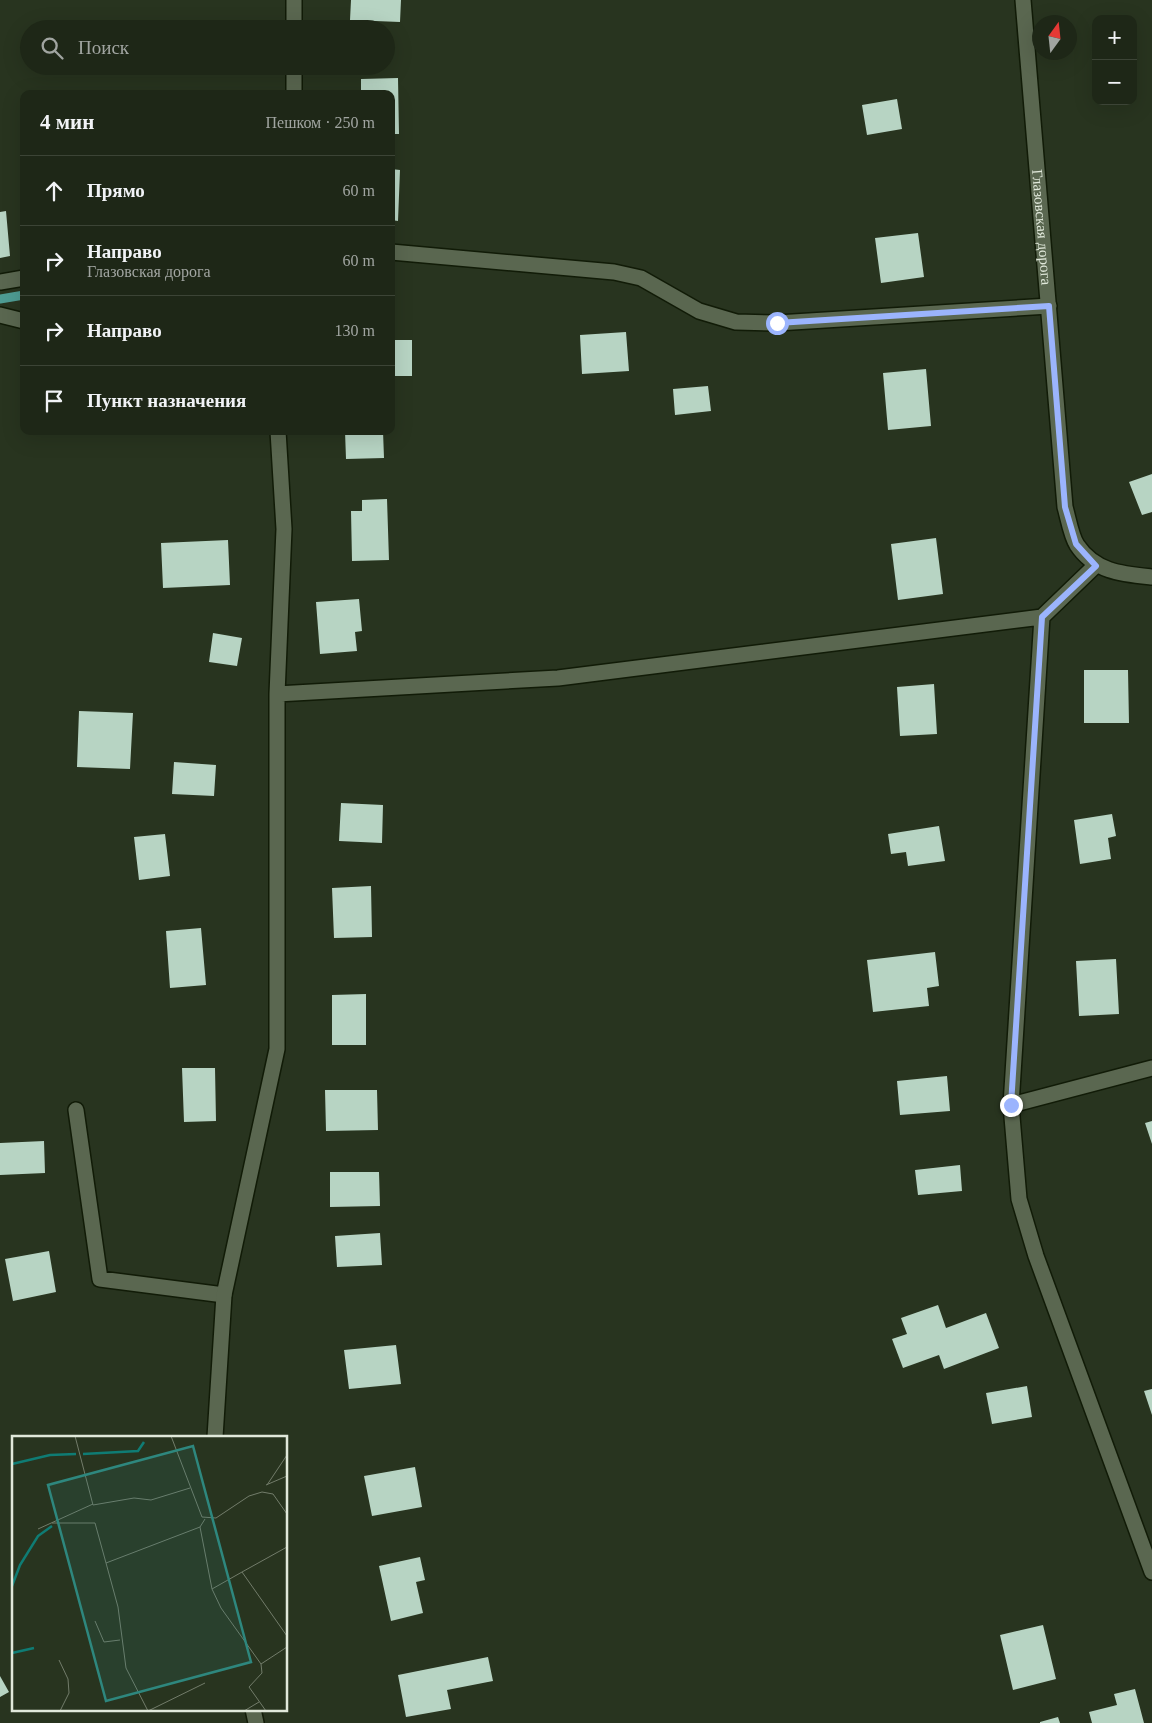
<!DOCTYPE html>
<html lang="ru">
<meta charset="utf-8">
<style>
:root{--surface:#1e2717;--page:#2b3324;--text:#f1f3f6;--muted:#a1a5a1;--line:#3c4436}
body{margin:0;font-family:Georgia,serif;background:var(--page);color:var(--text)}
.controls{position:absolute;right:15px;top:15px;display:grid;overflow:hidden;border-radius:10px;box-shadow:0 5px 20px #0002}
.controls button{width:45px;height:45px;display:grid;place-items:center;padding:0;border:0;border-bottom:1px solid var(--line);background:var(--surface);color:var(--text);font:25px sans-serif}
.compass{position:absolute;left:1032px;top:15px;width:45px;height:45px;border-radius:50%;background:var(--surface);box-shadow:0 5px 20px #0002;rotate:15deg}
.stop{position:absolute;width:15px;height:15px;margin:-11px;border:4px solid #9bb4fd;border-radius:50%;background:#fff}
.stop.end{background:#9bb4fd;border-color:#fff;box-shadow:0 1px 5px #0008}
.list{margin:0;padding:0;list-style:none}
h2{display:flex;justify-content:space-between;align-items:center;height:65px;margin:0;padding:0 20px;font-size:21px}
h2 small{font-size:16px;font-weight:400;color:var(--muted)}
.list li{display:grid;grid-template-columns:32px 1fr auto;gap:15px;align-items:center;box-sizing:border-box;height:70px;padding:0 20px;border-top:1px solid var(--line)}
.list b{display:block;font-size:19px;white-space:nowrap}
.list p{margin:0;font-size:16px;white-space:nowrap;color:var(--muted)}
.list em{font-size:16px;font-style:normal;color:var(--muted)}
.icon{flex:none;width:28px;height:28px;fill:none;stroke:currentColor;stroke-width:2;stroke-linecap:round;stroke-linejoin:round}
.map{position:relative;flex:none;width:1152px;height:1723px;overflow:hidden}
.search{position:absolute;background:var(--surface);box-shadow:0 5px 20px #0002;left:20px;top:20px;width:375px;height:55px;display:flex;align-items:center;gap:12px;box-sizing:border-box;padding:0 18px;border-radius:28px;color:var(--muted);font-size:19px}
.panel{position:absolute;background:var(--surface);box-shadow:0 5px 20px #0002;left:20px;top:90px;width:375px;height:345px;border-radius:10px}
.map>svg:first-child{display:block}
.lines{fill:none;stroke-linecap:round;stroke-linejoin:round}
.stream{stroke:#4e9c93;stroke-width:9}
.building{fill:#b7d4c3}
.lane-casing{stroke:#111b07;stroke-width:18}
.street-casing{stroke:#111b07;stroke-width:18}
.secondary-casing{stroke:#111b07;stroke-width:18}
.lane{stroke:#5a6750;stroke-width:15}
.street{stroke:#5a6750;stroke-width:15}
.secondary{stroke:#5a6750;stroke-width:15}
.route{stroke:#9bb4fd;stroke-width:6}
.labels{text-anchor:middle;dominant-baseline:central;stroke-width:5;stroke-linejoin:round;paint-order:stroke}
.street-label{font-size:15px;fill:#e0e8da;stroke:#1e2a15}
.inset-river{fill:none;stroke:#0f7c74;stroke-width:2.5}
.inset-road{fill:none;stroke:#727c6a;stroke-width:1}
.view{fill:#2e877e;fill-opacity:0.15;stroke:#2e877e;stroke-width:2.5}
.inset-edge{fill:none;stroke:#e0e8da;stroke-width:2.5}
</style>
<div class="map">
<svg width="1152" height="1723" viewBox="0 0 1152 1723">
<rect width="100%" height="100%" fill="#28341f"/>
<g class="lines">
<!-- stream -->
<path class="stream" d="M 0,299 L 24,295"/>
</g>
<!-- building -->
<path class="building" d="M 351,0 L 401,0 L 400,22 L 350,20 Z
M 398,78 L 399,134 L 391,134 L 391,94 L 361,94 L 361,79 Z
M 897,99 L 902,129 L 867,135 L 862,105 Z
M 391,169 L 400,170 L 398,221 L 391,220 Z
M 6,211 L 10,256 L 0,258 L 0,212 Z
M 918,233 L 924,277 L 881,283 L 875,238 Z
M 391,317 L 395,317 L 395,340 L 412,340 L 412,376 L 391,376 Z
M 626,332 L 629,371 L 582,374 L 580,335 Z
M 926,369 L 931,426 L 888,430 L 883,373 Z
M 708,386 L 711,411 L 675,415 L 673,389 Z
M 345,431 L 383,431 L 384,458 L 346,459 Z
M 1152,474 L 1152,512 L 1142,515 L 1129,482 Z
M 387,499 L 389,560 L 352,561 L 351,511 L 362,511 L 362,500 Z
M 936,538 L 943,594 L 898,600 L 891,544 Z
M 228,540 L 230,585 L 163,588 L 161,543 Z
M 359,599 L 362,631 L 355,632 L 357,651 L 320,654 L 316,602 Z
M 213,633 L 242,638 L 237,666 L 209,662 Z
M 1084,670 L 1128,670 L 1129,723 L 1084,723 Z
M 934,684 L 937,734 L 900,736 L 897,687 Z
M 79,711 L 133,713 L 130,769 L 77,767 Z
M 174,762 L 216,765 L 214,796 L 172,794 Z
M 341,803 L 383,805 L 382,843 L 339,841 Z
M 1112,814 L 1116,836 L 1108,838 L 1111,859 L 1080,864 L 1074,820 Z
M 939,826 L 945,861 L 908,866 L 906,852 L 891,854 L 888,834 Z
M 165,834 L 170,876 L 139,880 L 134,837 Z
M 371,886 L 372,937 L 334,938 L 332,888 Z
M 201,928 L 206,985 L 170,988 L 166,931 Z
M 935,952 L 939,986 L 927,988 L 929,1006 L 873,1012 L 867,960 Z
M 1116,959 L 1119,1014 L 1079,1016 L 1076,961 Z
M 366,994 L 366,1045 L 332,1045 L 332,995 Z
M 182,1068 L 215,1068 L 216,1121 L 184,1122 Z
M 947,1076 L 950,1111 L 900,1115 L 897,1081 Z
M 325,1090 L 377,1090 L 378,1130 L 326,1131 Z
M 1152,1121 L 1152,1144 L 1145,1123 Z
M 44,1141 L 45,1173 L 0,1175 L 0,1143 Z
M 960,1165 L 962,1191 L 918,1195 L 915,1170 Z
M 330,1172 L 379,1172 L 380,1206 L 330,1207 Z
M 380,1233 L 382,1265 L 337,1267 L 335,1236 Z
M 49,1251 L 56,1292 L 13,1301 L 5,1259 Z
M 938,1305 L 946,1328 L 986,1313 L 999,1348 L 944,1369 L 939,1355 L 903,1368 L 892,1339 L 907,1334 L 901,1318 Z
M 396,1345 L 401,1384 L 349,1389 L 344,1350 Z
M 1027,1386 L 1032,1417 L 992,1424 L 986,1393 Z
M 1152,1389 L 1152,1415 L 1144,1391 Z
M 415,1467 L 422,1507 L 372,1516 L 364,1476 Z
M 420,1557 L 425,1580 L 416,1582 L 423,1613 L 391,1621 L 379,1566 Z
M 1043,1625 L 1056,1679 L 1013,1690 L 1000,1635 Z
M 488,1657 L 493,1681 L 447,1690 L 451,1709 L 406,1717 L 398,1675 Z
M 0,1676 L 9,1692 L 0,1697 Z
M 1135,1689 L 1144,1723 L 1092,1723 L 1089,1712 L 1117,1705 L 1114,1694 Z
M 1058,1717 L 1060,1723 L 1040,1723 L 1040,1722 Z"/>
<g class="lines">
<!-- lane casing -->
<g class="lane-casing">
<path id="lane" d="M 391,252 L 614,272 L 641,278 L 699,311 L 736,322 L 777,323 L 1049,306
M 0,282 L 24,278
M 0,315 L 24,321
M 76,1110 L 100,1279 L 224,1295"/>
</g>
<!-- street casing -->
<g class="street-casing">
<path id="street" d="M 294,29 L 294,0
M 294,94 L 294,66
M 1096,565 L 1042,617 L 1011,1105 L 1019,1199 L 1036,1256 L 1152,1572
M 277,694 L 284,529 L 278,431
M 1011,1105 L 1152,1068
M 215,1437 L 224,1295 L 277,1049 L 277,694 L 558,678 L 1042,617
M 253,1709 L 256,1723"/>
</g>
<!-- secondary casing -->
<g class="secondary-casing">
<g id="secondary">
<path id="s1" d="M 1023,0 L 1065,507 C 1068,517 1071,536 1077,545 C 1095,572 1122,574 1152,577"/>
</g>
</g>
<!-- lane -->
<use href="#lane" class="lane"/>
<!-- street -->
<use href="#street" class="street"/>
<!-- secondary -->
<use href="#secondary" class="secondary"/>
</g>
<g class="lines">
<!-- route -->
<path class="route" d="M 777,323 L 1049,306 L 1065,507 L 1076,544 L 1096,566 L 1042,617 L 1011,1105"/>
</g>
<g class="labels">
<!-- street labels -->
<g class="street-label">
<text stroke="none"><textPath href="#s1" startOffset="228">Глазовская дорога</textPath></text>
</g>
</g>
<!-- overview -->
<g transform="translate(12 1436)">
<rect width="275" height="275" fill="#28341f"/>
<path class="inset-river" d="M 71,18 L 126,15 L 132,6M 0,28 L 38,19 L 64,18M 0,150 L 8,129 L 26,100 L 40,90M 0,217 L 22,212"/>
<path class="inset-road" d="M 63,0 L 81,69 L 122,62 L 139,64 L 178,52M 159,0 L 190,81 L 204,82 L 237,60 L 250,56 L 261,58 L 275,78M 254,49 L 275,40M 255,49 L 275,19M 193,83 L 188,91 L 200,153 L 209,172 L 249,228 L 250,237 L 237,251 L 254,275M 40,87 L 83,87 L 94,127M 26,93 L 81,68M 230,136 L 275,111M 200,153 L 230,136 L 275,200M 83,185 L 92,206 L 108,204M 47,224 L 56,243 L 57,257 L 48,275M 249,228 L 275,211M 136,275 L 114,232 L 106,171 L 94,127 L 188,91M 136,275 L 193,247M 232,275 L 247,266"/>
<path class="view" d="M 181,10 L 239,226 L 94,265 L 36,49 Z"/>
<rect width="275" height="275" class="inset-edge"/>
</g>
</svg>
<div class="controls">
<button>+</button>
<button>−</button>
</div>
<svg class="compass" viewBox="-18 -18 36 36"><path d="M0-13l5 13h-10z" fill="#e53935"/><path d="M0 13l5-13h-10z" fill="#a1a5a1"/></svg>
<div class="stop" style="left:777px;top:323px"></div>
<div class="stop end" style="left:1011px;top:1105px"></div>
<div class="search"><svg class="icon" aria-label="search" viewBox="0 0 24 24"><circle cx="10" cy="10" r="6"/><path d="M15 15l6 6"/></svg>Поиск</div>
<section class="panel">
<h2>4 мин<small>Пешком · 250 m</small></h2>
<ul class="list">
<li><svg class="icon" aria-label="ahead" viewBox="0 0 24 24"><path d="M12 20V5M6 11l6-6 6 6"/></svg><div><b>Прямо</b></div><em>60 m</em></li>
<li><svg class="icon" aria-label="right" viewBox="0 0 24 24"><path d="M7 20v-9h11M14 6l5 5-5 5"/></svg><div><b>Направо</b><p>Глазовская дорога</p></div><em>60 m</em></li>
<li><svg class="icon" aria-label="right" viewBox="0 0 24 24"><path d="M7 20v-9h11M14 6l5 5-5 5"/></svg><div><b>Направо</b></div><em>130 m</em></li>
<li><svg class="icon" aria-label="arrive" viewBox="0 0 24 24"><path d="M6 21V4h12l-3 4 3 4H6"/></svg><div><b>Пункт назначения</b></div></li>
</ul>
</section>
</div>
